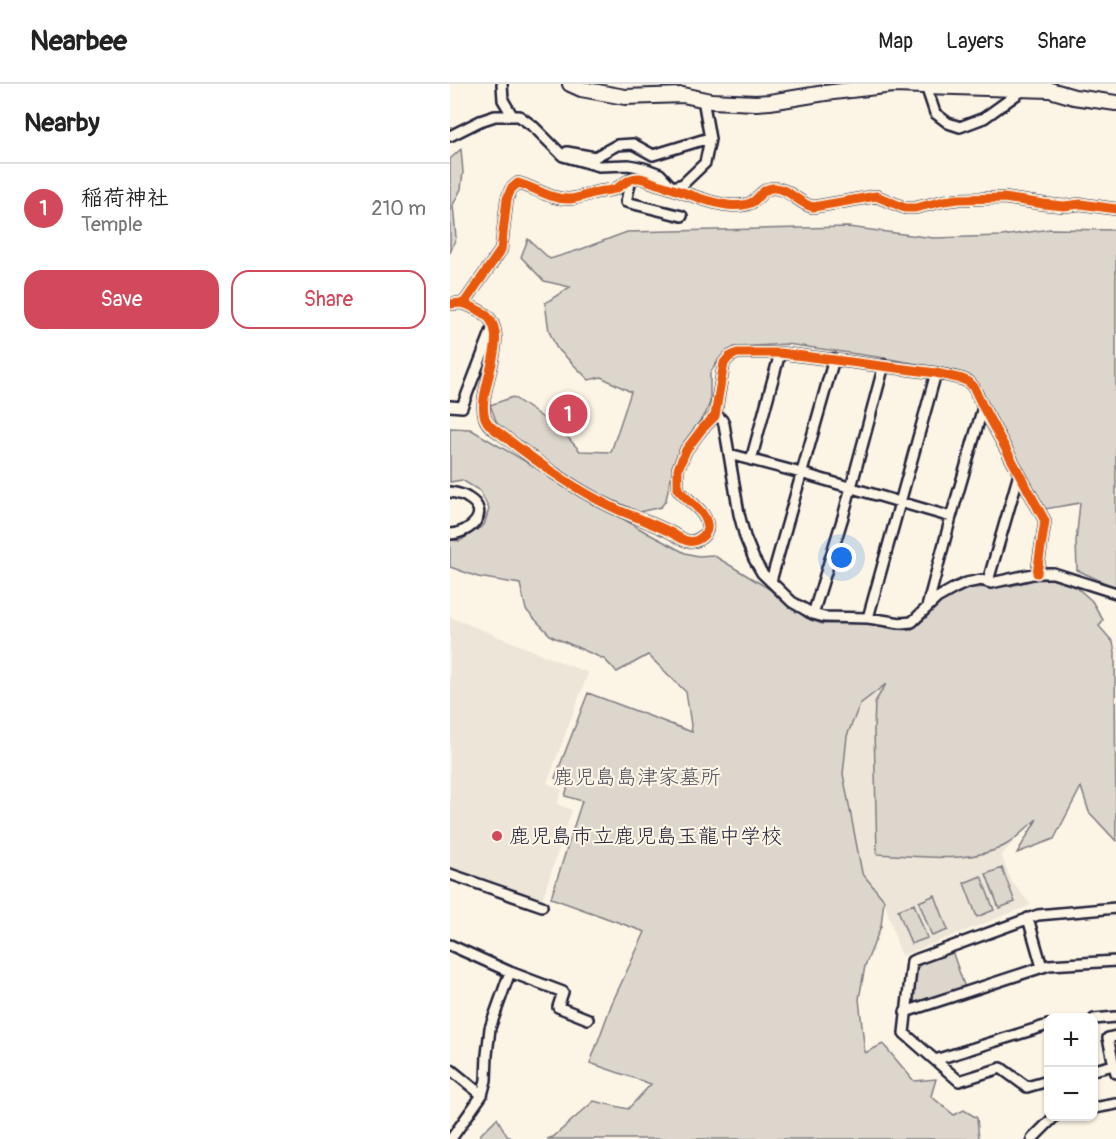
<!DOCTYPE html>
<meta charset="utf-8">
<style>
:root{--surface:#fff;--page:#f6f6f6;--text:#222;--muted:#767676;--line:#e0e0e0;--accent:#d1495b}
body{margin:0;font-family:Pangolin,"Klee One",sans-serif;background:var(--page);color:var(--text)}
.controls{position:absolute;right:18px;bottom:18px;display:grid;overflow:hidden;border-radius:12px;box-shadow:0 2px 4px #0004}
.controls button{width:54px;height:54px;display:grid;place-items:center;padding:0;border:0;border-bottom:2px solid var(--line);background:var(--surface);color:var(--text);font:30px sans-serif}
.you{position:absolute;left:392px;top:474px;width:21px;height:21px;margin:-15px;border:4px solid #fff;border-radius:50%;background:#1a73e8;box-shadow:0 0 0 9px #1a73e833}
.badge{display:grid;place-items:center;width:39px;height:39px;border-radius:50%;background:var(--accent);color:#fff;font-size:20px;font-weight:700}
.pin{position:absolute;translate:-50% -50%;border:3px solid #fff;box-shadow:0 2px 6px #0006}
.list{margin:0;padding:0;list-style:none}
h2{display:flex;justify-content:space-between;align-items:center;height:78px;margin:0;padding:0 24px;font-size:26px}
h2 small{font-size:20px;font-weight:400;color:var(--muted)}
.list li{display:grid;grid-template-columns:39px 1fr auto;gap:18px;align-items:center;box-sizing:border-box;height:90px;padding:0 24px;border-top:2px solid var(--line)}
.list b{display:block;font-size:22px;white-space:nowrap}
.list p{margin:0;font-size:20px;white-space:nowrap;color:var(--muted)}
.list em{font-size:20px;font-style:normal;color:var(--muted)}
.actions{display:flex;gap:12px;padding:18px 24px}
.actions a{flex:1;padding:14px 0;border:2px solid var(--accent);border-radius:18px;text-align:center;font-size:21px;color:var(--accent)}
.actions .main{background:var(--accent);color:#fff}
.map{position:relative;flex:none;width:666px;height:1055px;overflow:hidden}
header{display:flex;align-items:center;gap:36px;box-sizing:border-box;height:84px;padding:0 30px;background:var(--surface);border-bottom:2px solid var(--line)}
header strong{font-size:28px}
nav{display:flex;gap:33px;margin-inline-start:auto;font-size:21px}
main{display:flex}
aside{flex:1;background:var(--surface)}
.map>svg:first-child{display:block}
.built{fill:#ece5d8}
.green{fill:#dcd6cc;stroke:#7f7c84;stroke-width:1.5}
.lines{fill:none;stroke-linecap:round;stroke-linejoin:round}
.minor-casing{stroke:#22223b;stroke-width:14}
.primary-casing{stroke:#22223b;stroke-width:18}
.minor{stroke:#fcf5e5;stroke-width:9}
.primary{stroke:#fcf5e5;stroke-width:14}
.cycleway-casing{stroke:#fcf5e5;stroke-width:13}
.cycleway{stroke:#e8590c;stroke-width:9}
.poi-dot{fill:#d1495b;stroke:#fcf5e5;stroke-width:2}
.labels{text-anchor:middle;dominant-baseline:central;stroke-width:4.5;stroke-linejoin:round;paint-order:stroke}
.park-label{font-size:21px;fill:#504f5f;stroke:#fcf5e5}
.poi-label{font-size:21px;fill:#22223b;stroke:#fcf5e5;text-anchor:start}
</style>
<header>
<strong>Nearbee</strong>
<nav><a>Map</a><a>Layers</a><a>Share</a></nav>
</header>
<main>
<aside>
<h2>Nearby<small></small></h2>
<ul class="list">
<li><span class="badge">1</span><div><b>稲荷神社</b><p>Temple</p></div><em>210 m</em></li>
</ul>
<div class="actions"><a class="main">Save</a><a>Share</a></div>
</aside>
<div class="map">
<svg width="666" height="1055" viewBox="0 0 666 1055">
<rect width="100%" height="100%" fill="#fcf5e5"/>
<filter id="ink" filterUnits="userSpaceOnUse"><feTurbulence type="fractalNoise" baseFrequency=".0167" numOctaves="2"/><feDisplacementMap in="SourceGraphic" scale="12" xChannelSelector="R" yChannelSelector="G"/><feConvolveMatrix kernelMatrix="1 2 1 2 8 2 1 2 1" color-interpolation-filters="sRGB"/></filter>
<g filter="url(#ink)">
<!-- built -->
<path class="built" d="M 0,533 L 138,589 L 97,699 L 112,706 L 107,720 L 122,726 L 91,818 L 0,786 Z
M 437,599 L 589,733 L 551,771 L 562,798 L 581,821 L 451,872 L 434,816 L 412,789 L 393,690 L 397,652 L 411,619 Z"/>
<!-- green -->
<path class="green" d="M 11,65 L 13,88 L 11,105 L 3,121 L 6,154 L 0,169 L 0,75 Z
M 398,143 L 484,154 L 552,152 L 600,145 L 666,146 L 666,504 L 627,486 L 626,458 L 630,419 L 595,425 L 561,367 L 526,300 L 507,287 L 434,274 L 337,260 L 287,263 L 270,274 L 260,289 L 260,318 L 256,329 L 231,362 L 220,396 L 216,416 L 211,423 L 189,428 L 144,408 L 86,371 L 50,347 L 40,321 L 63,313 L 112,347 L 130,367 L 161,368 L 181,308 L 151,293 L 139,296 L 106,263 L 99,247 L 95,219 L 120,203 L 94,197 L 71,173 L 78,155 L 100,175 L 129,166 L 177,148 Z
M 0,344 L 20,345 L 199,450 L 235,469 L 248,472 L 263,471 L 321,506 L 356,534 L 372,540 L 409,539 L 423,540 L 443,545 L 461,546 L 476,534 L 487,518 L 503,509 L 523,504 L 561,502 L 584,496 L 603,495 L 624,501 L 642,517 L 653,536 L 649,542 L 663,558 L 665,568 L 666,757 L 639,728 L 631,703 L 604,755 L 567,769 L 587,735 C 578,742 569,752 559,759 C 525,781 466,772 427,770 L 424,645 L 425,618 L 436,600 L 410,620 L 397,652 L 393,690 L 412,789 L 434,816 L 431,842 L 415,882 L 409,915 L 415,969 L 433,960 L 464,997 L 486,995 L 481,1012 L 504,1031 L 514,1026 L 527,1034 L 529,1055 L 97,1055 L 103,1053 L 144,1017 L 178,1025 L 201,1000 L 140,979 L 162,919 L 195,848 L 101,814 L 132,717 L 115,712 L 119,699 L 105,694 L 138,609 L 242,648 L 236,608 L 198,571 L 167,588 L 154,575 L 101,552 L 76,526 L 70,500 L 28,493 L 0,483 L 0,456 L 10,457 L 34,441 L 39,425 L 30,407 L 12,396 L 0,398 Z
M 552,784 L 565,818 L 549,824 L 536,790 Z
M 531,792 L 544,826 L 527,833 L 514,799 Z
M 485,811 L 498,846 L 482,852 L 469,818 Z
M 464,820 L 477,854 L 461,860 L 448,826 Z
M 502,867 L 515,904 L 468,921 L 462,914 L 465,886 L 474,877 Z
M 47,1034 L 57,1052 L 64,1055 L 28,1055 L 31,1050 Z"/>
<g class="lines">
<!-- minor casing -->
<g class="minor-casing">
<path id="minor" d="M 52,0 L 53,16 L 62,31
M 476,2 L 485,29 L 498,39 L 510,43 L 534,34 L 573,6
M 0,52 L 30,37 L 45,32 L 69,32 L 84,43 L 113,72 L 149,82 L 179,81 L 194,84 L 210,90 L 222,103 L 233,100 L 255,79 L 260,55 L 253,15
M 117,68 L 145,73 L 167,61 L 183,60 L 203,71 L 259,54
M 181,95 L 176,118 L 232,132
M 14,219 L 51,166 L 57,115 L 61,105 L 68,99 C 86,104 101,116 120,115 C 128,114 136,111 143,109 C 150,107 158,107 165,105 C 174,101 179,93 190,94 C 195,95 201,98 207,100 C 231,106 253,118 277,121 C 285,122 297,122 304,117 C 310,112 313,105 322,104 C 338,103 349,120 363,123 L 426,112 L 455,124 L 465,124 L 494,117 L 509,115 L 554,114 L 594,120 L 614,122 L 631,120 L 666,125
M 0,220 C 16,218 16,220 30,227 C 67,246 25,305 35,334 C 38,342 45,346 51,350 C 86,377 122,404 162,423 C 174,429 187,433 200,439 C 207,442 214,445 220,448 C 232,455 241,463 253,452 C 256,449 258,445 257,440 C 255,426 236,416 228,405 L 228,385 L 236,366 L 252,345 L 265,332 L 274,279 L 279,273 L 287,269 L 330,269 L 486,289 L 512,295 L 519,298 L 524,304 L 533,323 L 595,437 L 587,489
M 0,322 L 12,323 L 43,243
M 265,332 C 270,332 272,335 274,340 L 289,430 L 295,453 L 304,475 L 312,489 L 342,518 L 363,530 L 374,533 L 418,534 L 451,539 L 462,538 L 487,514 L 503,505 L 516,499 L 531,496 L 541,499 L 587,489 L 603,489 L 666,509
M 279,370 L 351,389 L 501,433
M 301,376 L 330,269
M 0,408 C 6,409 13,410 18,414 C 42,428 21,449 0,450
M 321,497 L 384,275
M 538,497 L 569,390
M 477,523 L 501,433 L 533,323
M 363,530 L 393,433 L 434,281
M 418,534 L 486,289
M 0,790 L 92,822
M 578,834 L 592,883
M 0,861 L 60,888 L 40,944 L 37,971 L 36,996 L 32,1011 L 1,1055
M 60,888 L 113,908 L 108,923 L 138,935
M 455,928 L 599,881 L 666,877
M 644,935 L 666,933
M 485,976 L 598,941
M 664,981 L 658,954 L 666,952
M 0,985 L 32,1011
M 644,986 L 664,981 L 666,989
M 598,997 L 577,1003 L 551,984 L 509,997 L 454,949 L 462,877 L 588,831 L 666,824
M 644,1024 L 666,1020
M 582,1055 L 605,1032"/>
</g>
<!-- primary casing -->
<g class="primary-casing">
<path id="primary" d="M 120,0 L 131,5 L 175,13 L 233,11 L 261,17 L 306,19 L 320,18 L 375,9 L 443,1 L 600,6 L 624,13 L 666,19"/>
</g>
<!-- minor -->
<use href="#minor" class="minor"/>
<!-- primary -->
<use href="#primary" class="primary"/>
<!-- cycleway casing -->
<g class="cycleway-casing">
<path id="cycleway" d="M 14,219 L 51,166 L 57,115 L 61,105 L 68,99 C 86,104 101,116 120,115 C 128,114 136,111 143,109 C 150,107 158,107 165,105 C 174,101 179,93 190,94 C 195,95 201,98 207,100 C 231,106 253,118 277,121 C 285,122 297,122 304,117 C 310,112 313,105 322,104 C 338,103 349,120 363,123 L 426,112 L 455,124 L 465,124 L 494,117 L 509,115 L 554,114 L 594,120 L 614,122 L 631,120 L 666,125
M 0,220 C 16,218 16,220 30,227 C 67,246 25,305 35,334 C 38,342 45,346 51,350 C 86,377 122,404 162,423 C 174,429 187,433 200,439 C 207,442 214,445 220,448 C 232,455 241,463 253,452 C 256,449 258,445 257,440 C 255,426 236,416 228,405 L 228,385 L 236,366 L 252,345 L 265,332 L 274,279 L 279,273 L 287,269 L 330,269 L 486,289 L 512,295 L 519,298 L 524,304 L 533,323 L 595,437 L 587,489"/>
</g>
<!-- cycleway -->
<use href="#cycleway" class="cycleway"/>
</g>
</g>
<!-- markers -->
<circle class="poi-dot" cx="47" cy="752" r="6"/>
<g class="labels">
<!-- park labels -->
<g class="park-label">
<text x="187" y="693">鹿児島島津家墓所</text>
</g>
<!-- poi labels -->
<g class="poi-label">
<text x="59" y="752">鹿児島市立鹿児島玉龍中学校</text>
</g>
</g>
</svg>
<div class="controls">
<button>+</button>
<button>−</button>
</div>
<div class="you"></div>
<div class="pin badge" style="left:118px;top:330px">1</div>
</div>
</main>
